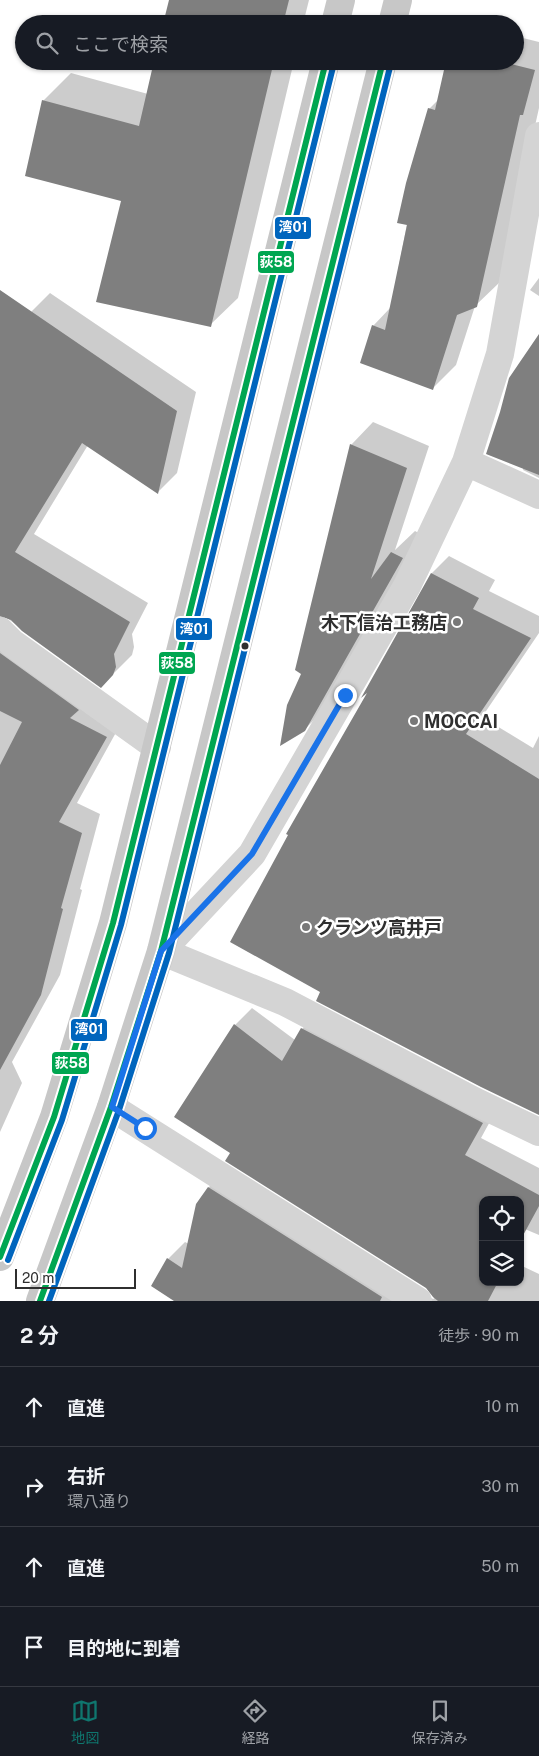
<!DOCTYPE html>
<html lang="ja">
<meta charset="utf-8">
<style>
:root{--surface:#171b24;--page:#242831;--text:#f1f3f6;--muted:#9ea1a6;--line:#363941;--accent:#0f766e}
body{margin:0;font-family:"Public Sans","Noto Sans JP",sans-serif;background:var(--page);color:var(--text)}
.controls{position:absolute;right:15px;bottom:15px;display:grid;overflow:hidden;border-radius:10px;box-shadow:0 1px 4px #0004}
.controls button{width:45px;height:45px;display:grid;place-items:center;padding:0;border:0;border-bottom:1px solid var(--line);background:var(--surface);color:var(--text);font:25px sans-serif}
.scale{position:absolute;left:15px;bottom:12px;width:121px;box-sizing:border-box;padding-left:5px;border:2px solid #2f2f2f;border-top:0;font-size:14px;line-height:18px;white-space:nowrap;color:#2f2f2f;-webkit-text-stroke:4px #fff;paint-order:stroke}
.stop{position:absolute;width:15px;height:15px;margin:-11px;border:4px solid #1a73e8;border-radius:50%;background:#fff}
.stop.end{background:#1a73e8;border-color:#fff;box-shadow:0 1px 5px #0008}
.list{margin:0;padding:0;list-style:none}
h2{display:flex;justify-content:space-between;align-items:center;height:65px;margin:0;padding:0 20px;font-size:21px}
h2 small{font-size:16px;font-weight:400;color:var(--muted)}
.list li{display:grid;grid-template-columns:32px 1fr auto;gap:15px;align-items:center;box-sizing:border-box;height:80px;padding:0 20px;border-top:1px solid var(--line)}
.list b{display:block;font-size:19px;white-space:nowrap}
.list p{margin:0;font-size:16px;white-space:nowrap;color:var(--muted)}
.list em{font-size:16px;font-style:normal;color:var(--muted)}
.icon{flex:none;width:28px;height:28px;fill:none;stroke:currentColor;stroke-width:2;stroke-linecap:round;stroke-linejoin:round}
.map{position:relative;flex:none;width:539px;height:1301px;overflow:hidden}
.search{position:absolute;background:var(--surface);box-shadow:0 1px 4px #0004;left:15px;right:15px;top:15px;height:55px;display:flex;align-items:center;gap:12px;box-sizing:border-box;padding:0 18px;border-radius:28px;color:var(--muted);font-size:19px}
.sheet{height:385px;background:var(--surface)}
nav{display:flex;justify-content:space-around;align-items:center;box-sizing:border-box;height:70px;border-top:1px solid var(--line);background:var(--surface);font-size:14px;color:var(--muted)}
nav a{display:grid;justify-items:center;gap:2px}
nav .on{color:var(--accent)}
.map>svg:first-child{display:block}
.shadow{fill:#0003}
.building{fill:#7f7f7f}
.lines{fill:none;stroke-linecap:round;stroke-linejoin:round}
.minor{stroke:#d4d4d4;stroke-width:28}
.major{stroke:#c7c7c7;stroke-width:28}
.bus-1-casing{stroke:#fff;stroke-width:10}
.bus-2-casing{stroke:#fff;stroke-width:10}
.bus-1{stroke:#00a651;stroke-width:6}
.bus-2{stroke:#0065bd;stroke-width:6}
.route{stroke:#1a73e8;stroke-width:6}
.poi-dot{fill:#787878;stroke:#fff;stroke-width:2}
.bus-dot{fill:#2f2f2f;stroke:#fff;stroke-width:2}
.labels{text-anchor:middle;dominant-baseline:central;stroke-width:5;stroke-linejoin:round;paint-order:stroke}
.poi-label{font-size:18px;font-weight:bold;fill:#2f2f2f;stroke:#fff;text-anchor:start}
.line-badge{stroke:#fff;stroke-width:2}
.badge-label{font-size:14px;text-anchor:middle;font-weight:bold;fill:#fff}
</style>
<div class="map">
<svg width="539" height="1301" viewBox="0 0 539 1301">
<rect width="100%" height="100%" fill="#fff"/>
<!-- shadow -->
<path class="shadow" d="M 170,0 L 309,0 L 303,24 L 165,24 Z
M 515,36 L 539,42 L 539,108 L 500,282 L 475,306 L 456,365 L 433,388 L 373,326 L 391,307 L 429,109 L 439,99 L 448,61 L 515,61 Z
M 156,61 L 294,61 L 238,298 L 210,325 L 122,200 L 43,101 L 71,73 L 148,94 Z
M 539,278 L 539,296 L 530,290 Z
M 50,293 L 196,392 L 177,473 L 158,492 L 88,445 L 34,534 L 148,603 L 132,634 L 134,647 L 132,655 L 101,686 L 0,613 L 20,635 L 124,718 L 77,803 L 100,814 L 80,889 L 82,890 L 60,975 L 12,1062 L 22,1083 L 0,1132 L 0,360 L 31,312 Z
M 539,344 L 539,478 L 523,470 Z
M 373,422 L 429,446 L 395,550 L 415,531 L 424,536 L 327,707 L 304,730 L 303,674 L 351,445 Z
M 449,556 L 495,580 L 489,591 L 539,616 L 539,633 L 482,717 L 533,748 L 539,736 L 539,1113 L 322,992 L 371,690 L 432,573 Z
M 252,1008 L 295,1040 L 302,1029 L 319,1011 L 499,1105 L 481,1138 L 539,1168 L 539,1235 L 520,1227 L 520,1200 L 483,1200 L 483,1282 L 520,1282 L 520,1265 L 539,1274 L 539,1301 L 176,1301 L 168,1259 L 185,1242 L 189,1244 L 197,1205 L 209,1187 L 226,1170 L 427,1297 L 434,1299 L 433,1294 L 427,1287 L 232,1153 L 235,1025 Z"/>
<!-- building -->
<path class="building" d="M 169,0 L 289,0 L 283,24 L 163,24 Z
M 154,61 L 274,61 L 211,327 L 96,302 L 121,201 L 25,176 L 42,100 L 139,126 Z
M 446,61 L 499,61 L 535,70 L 523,115 L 520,115 L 477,307 L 457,315 L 433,390 L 360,363 L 372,325 L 385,330 L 407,225 L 397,223 L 406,183 L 428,108 L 435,110 Z
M 0,290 L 177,411 L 158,494 L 82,443 L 15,552 L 130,622 L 114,654 L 116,667 L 113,675 L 101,688 L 22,631 L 11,620 L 0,616 Z
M 539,334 L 539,475 L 486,454 L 500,412 L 509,378 Z
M 350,444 L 407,468 L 371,579 L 391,552 L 403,558 L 305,731 L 280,746 L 287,705 L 301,674 L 295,670 Z
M 431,573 L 479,598 L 473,609 L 531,638 L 466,734 L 539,779 L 539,1115 L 481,1087 L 316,1001 L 320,992 L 230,942 L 288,835 L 286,834 L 367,693 L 361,698 Z
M 0,653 L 79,710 L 70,718 L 107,737 L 59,822 L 82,833 L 61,908 L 63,909 L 41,995 L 0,1070 L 0,765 L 22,722 L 0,711 Z
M 234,1024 L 282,1061 L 301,1028 L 483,1123 L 465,1155 L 539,1195 L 539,1206 L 520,1241 L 520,1200 L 483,1200 L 483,1282 L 498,1282 L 488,1301 L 438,1301 L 433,1297 L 426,1288 L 225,1161 L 230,1153 L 174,1117 Z
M 208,1187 L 382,1297 L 380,1301 L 174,1301 L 151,1286 L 167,1258 L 182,1268 L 196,1204 Z"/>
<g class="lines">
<!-- minor -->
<path class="minor" d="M 539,136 L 500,354 L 466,462 L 407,586 L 252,854 L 161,951 L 285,1002 L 474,1101 L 539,1132
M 466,462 L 539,495
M 0,631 L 12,643 L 157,747
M 111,1107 L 418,1301"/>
<!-- major -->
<path class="major" d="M 335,24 L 341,0
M 392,24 L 398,0
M 0,1257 L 54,1117 L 113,923 L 326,61
M 40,1301 L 111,1107 L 161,951 L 383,61"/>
<!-- bus-1 casing -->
<g class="bus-1-casing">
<path id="bus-1" d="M 0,1257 L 54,1117 L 113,923 L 326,61
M 40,1301 L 111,1107 L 161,951 L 383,61"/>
</g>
<!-- bus-2 casing -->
<g class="bus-2-casing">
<path id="bus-2" d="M 8,1260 L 62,1120 L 121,925 L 334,63
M 49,1301 L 119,1110 L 169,953 L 391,63"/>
</g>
<!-- bus-1 -->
<use href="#bus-1" class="bus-1"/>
<!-- bus-2 -->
<use href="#bus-2" class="bus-2"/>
</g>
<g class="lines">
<!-- route -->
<path class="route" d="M 145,1128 L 112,1107 L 161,951 L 252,854 L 345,695"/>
</g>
<!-- markers -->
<g class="poi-dot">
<circle cx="457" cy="622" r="5"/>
<circle cx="414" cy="721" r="5"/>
<circle cx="306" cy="927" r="5"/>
</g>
<circle class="bus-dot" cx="245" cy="646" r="4.5"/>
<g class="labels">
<!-- poi labels -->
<g class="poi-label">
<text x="447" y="622" text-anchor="end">木下信治工務店</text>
<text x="424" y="721">MOCCAI</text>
<text x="316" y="927">クランツ高井戸</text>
</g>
</g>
<g class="line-badge">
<rect x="274" y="216" width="38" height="24" rx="5" fill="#0065bd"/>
<rect x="257" y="250" width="38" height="24" rx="5" fill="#00a651"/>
<rect x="175" y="617" width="38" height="24" rx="5" fill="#0065bd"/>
<rect x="158" y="651" width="38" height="24" rx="5" fill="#00a651"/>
<rect x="70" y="1018" width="38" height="24" rx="5" fill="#0065bd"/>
<rect x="51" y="1051" width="39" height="24" rx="5" fill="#00a651"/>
</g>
<g class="badge-label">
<text x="293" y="232">湾01</text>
<text x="276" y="267">荻58</text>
<text x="194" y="634">湾01</text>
<text x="177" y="668">荻58</text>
<text x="89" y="1034">湾01</text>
<text x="71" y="1068">荻58</text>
</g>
</svg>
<div class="controls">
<button><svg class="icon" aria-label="locate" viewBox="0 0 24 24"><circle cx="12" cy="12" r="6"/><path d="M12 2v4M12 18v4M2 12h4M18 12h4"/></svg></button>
<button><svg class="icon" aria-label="layers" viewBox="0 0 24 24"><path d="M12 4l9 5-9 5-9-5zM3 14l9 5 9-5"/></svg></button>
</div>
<div class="scale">20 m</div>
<div class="stop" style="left:145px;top:1128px"></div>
<div class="stop end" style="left:345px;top:695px"></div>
<div class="search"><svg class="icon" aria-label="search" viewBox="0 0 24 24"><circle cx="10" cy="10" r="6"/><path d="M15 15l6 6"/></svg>ここで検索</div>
</div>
<section class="sheet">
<h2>2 分<small>徒歩 · 90 m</small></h2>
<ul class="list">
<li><svg class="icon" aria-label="ahead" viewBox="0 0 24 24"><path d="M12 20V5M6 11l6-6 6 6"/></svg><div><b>直進</b></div><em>10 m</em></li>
<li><svg class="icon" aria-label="right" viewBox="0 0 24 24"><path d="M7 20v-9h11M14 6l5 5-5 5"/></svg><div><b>右折</b><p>環八通り</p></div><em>30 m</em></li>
<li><svg class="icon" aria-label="ahead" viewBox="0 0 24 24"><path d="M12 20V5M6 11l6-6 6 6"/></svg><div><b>直進</b></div><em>50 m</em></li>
<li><svg class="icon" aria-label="arrive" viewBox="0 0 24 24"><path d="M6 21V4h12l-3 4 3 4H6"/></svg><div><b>目的地に到着</b></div></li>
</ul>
</section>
<nav>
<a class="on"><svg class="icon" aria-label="map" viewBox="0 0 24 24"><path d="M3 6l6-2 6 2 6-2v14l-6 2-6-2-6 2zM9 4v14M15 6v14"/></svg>地図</a>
<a><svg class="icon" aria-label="directions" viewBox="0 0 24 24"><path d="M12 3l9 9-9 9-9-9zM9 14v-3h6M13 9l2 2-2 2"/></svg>経路</a>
<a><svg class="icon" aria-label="saved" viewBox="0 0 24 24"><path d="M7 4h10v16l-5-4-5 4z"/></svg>保存済み</a>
</nav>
